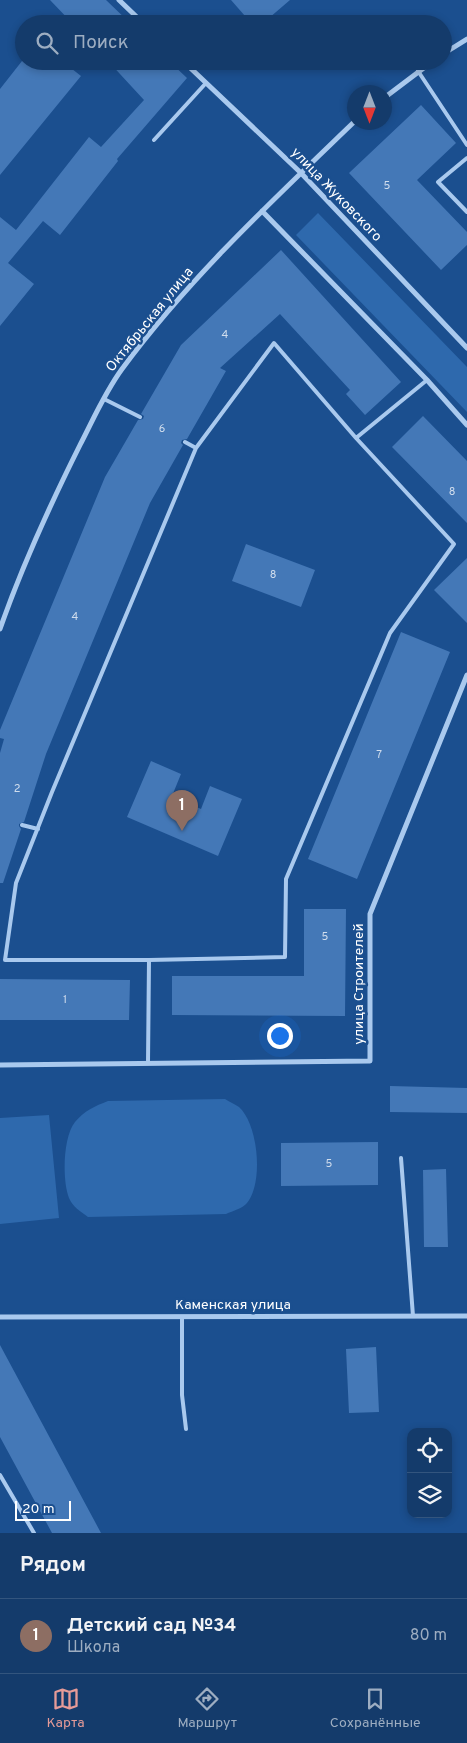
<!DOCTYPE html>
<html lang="ru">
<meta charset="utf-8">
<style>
:root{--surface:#143b6b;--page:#214673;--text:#f1f3f6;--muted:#9dadc1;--line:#33557e;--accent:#e69b98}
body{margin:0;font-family:Overpass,sans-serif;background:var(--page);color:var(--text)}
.controls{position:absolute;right:15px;bottom:15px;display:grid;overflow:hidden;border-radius:10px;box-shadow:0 2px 8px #0003}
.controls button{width:45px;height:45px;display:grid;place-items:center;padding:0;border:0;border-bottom:1px solid var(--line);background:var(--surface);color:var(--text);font:25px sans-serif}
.compass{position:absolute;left:347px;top:85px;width:45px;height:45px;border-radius:50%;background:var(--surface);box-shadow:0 2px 8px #0003;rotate:180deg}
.scale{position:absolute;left:15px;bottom:12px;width:56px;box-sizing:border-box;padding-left:5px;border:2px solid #fff;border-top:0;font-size:14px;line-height:18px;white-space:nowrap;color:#fff;-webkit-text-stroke:4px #1b4f8f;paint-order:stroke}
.you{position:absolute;left:279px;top:1035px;width:18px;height:18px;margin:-12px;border:4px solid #fff;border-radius:50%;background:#1a73e8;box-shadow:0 0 0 8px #1a73e833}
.badge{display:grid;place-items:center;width:32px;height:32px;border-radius:50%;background:var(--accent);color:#fff;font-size:16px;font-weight:700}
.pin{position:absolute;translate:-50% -41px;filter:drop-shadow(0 1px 2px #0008)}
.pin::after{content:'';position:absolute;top:26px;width:18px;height:15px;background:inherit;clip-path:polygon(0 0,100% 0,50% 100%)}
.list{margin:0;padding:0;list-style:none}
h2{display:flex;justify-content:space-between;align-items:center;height:65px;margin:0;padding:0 20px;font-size:21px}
h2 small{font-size:16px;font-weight:400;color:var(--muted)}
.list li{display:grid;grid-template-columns:32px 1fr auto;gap:15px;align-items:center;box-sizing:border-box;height:75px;padding:0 20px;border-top:1px solid var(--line)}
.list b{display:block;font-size:19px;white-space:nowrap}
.list p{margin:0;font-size:16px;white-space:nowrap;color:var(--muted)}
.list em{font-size:16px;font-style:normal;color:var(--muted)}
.icon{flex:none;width:28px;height:28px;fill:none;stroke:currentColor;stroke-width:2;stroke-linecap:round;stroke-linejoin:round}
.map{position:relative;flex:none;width:467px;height:1533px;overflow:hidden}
.search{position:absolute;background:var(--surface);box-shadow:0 2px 8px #0003;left:15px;right:15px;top:15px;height:55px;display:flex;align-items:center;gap:12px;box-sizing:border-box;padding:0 18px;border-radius:28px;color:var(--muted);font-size:19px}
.sheet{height:140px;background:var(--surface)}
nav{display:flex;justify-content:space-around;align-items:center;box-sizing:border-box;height:70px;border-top:1px solid var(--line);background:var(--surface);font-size:14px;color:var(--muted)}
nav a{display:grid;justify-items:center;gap:2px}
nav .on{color:var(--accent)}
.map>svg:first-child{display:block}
.green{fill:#2e69ad}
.building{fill:#4478b7}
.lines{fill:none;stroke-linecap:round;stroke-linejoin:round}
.service{stroke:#a9c9ee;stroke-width:4}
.minor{stroke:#a9c9ee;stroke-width:5}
.labels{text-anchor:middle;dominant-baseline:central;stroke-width:5;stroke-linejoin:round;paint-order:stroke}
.number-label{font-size:11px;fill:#d0dded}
.street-label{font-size:14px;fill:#fff;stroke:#1b4f8f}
</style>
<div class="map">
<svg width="467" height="1533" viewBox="0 0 467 1533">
<rect width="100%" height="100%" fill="#1b4f8f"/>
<!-- green -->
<path class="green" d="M 318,213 L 467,367 L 467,412 L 296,235 Z
M 225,1099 C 229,1102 235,1104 239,1107 C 258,1124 264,1182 247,1203 C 243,1208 233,1211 226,1214 L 88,1217 C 80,1211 73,1207 69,1198 C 62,1180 63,1137 75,1122 C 84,1111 95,1106 108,1101 Z
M 49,1115 L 59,1218 L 0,1224 L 0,1118 Z"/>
<!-- building -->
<path class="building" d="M 50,0 L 106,0 L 131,24 L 73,24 Z
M 231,0 L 290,0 L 262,24 L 252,24 Z
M 22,61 L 62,61 L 81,76 L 0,175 L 0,89 Z
M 108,61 L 169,61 L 187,78 L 117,159 L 118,161 L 60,235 L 43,221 L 8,263 L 34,284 L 0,326 L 0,217 L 16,230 L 89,137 L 101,147 L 144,100 Z
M 421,105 L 456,143 L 417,180 L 467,232 L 467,245 L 441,270 L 349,173 Z
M 281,250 L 401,382 L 365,415 L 346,394 L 350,390 L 280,314 L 220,368 L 226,371 L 187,439 L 182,440 L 181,443 L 183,445 L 150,503 L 46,754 L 24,822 L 19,824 L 19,826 L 21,829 L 3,883 L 0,883 L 0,753 L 4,739 L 0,738 L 0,730 L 105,477 L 138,420 L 143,419 L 144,416 L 141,414 L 181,345 Z
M 423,416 L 467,461 L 467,523 L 392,447 Z
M 246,544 L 315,570 L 301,607 L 232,581 Z
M 467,558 L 467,623 L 434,590 Z
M 401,632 L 450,652 L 357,879 L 308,859 Z
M 151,761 L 181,774 L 172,796 L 201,809 L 210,786 L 242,799 L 218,856 L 127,817 Z
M 304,909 L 346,909 L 345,1016 L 172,1015 L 172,976 L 304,976 Z
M 0,979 L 130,980 L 129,1020 L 0,1020 Z
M 390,1086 L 467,1088 L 467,1113 L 390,1112 Z
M 378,1142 L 378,1185 L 281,1186 L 281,1143 Z
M 446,1169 L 448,1247 L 424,1247 L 423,1170 Z
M 0,1345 L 101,1533 L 52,1533 L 0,1437 Z
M 376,1347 L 379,1412 L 349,1413 L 346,1349 Z"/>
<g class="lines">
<!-- service -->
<path class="service" d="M 418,71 L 467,145
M 154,140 L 206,83
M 467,158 L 438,182 L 467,212
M 104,399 L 140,417
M 185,442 L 196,448
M 22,825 L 38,829
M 149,960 L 5,960 L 16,883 L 52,792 L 196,448 L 274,343 L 356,438 L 427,380
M 148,1063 L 149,960 L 285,957 L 286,879 L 390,633 L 454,544 L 356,438
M 401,1158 L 413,1316
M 182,1317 L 182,1395 L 186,1429
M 0,1475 L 34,1533"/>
<!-- minor -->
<path class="minor" d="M 119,0 L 144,24
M 443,54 L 467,39
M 183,61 L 301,173 L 467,348
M 384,98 L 433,61
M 262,211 L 427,380 L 467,425
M 0,629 C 22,566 50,505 80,445 C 93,420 105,392 122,369 C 189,278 273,200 354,122
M 0,1065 L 370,1061 L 370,914 L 467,675
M 0,1317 L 467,1316"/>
</g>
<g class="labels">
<!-- number labels -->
<g class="number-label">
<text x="387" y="186">5</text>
<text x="225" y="335">4</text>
<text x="162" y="429">6</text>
<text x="452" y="492">8</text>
<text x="273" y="575">8</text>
<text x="75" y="617">4</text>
<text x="379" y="755">7</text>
<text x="17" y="789">2</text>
<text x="325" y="937">5</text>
<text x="65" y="1000">1</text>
<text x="329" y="1164">5</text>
</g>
<!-- street labels -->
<g class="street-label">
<text transform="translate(336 195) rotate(46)">улица Жуковского</text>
<text transform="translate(150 320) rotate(-51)">Октябрьская улица</text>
<text transform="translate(359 984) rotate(-90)">улица Строителей</text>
<text x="233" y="1305">Каменская улица</text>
</g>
</g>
</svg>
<div class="controls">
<button><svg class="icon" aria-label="locate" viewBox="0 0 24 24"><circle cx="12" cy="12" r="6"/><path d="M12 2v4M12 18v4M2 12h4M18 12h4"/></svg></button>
<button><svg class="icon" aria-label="layers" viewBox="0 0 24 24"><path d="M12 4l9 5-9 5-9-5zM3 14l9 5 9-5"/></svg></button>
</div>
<svg class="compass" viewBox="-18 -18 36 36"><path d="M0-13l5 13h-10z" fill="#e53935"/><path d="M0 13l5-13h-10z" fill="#9dadc1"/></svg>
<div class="scale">20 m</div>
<div class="you"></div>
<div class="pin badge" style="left:182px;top:831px;background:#8d6e63">1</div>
<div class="search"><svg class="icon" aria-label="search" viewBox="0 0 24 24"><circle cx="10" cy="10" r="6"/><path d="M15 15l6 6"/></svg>Поиск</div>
</div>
<section class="sheet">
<h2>Рядом<small></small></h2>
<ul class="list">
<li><span class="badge" style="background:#8d6e63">1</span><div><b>Детский сад №34</b><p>Школа</p></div><em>80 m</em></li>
</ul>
</section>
<nav>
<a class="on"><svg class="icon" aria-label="map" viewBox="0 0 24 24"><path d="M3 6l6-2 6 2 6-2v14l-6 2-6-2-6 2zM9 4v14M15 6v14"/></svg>Карта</a>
<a><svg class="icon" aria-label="directions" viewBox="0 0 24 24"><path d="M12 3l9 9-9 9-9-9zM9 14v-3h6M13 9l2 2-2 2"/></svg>Маршрут</a>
<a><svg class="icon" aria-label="saved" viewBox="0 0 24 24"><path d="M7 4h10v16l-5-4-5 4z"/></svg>Сохранённые</a>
</nav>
